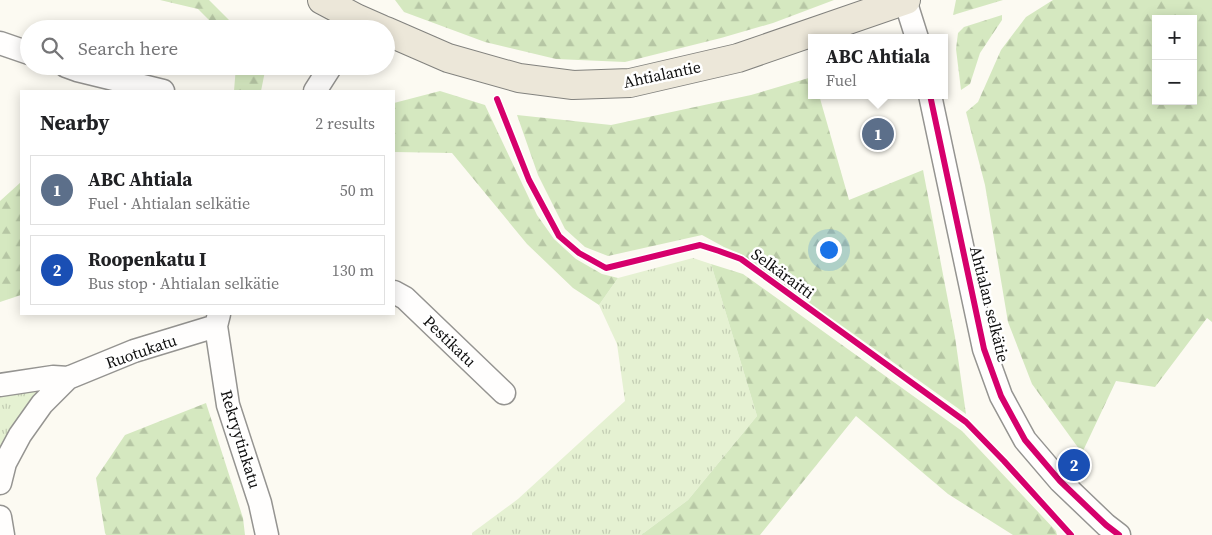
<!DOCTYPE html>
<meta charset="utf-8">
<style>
:root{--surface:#fff;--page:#f6f6f6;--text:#202124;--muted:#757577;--line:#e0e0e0;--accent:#7c3aed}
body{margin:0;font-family:"Source Serif 4",serif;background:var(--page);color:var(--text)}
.controls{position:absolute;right:15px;top:15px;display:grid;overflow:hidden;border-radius:0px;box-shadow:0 2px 12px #0003}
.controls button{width:45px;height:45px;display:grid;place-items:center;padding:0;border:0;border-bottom:1px solid var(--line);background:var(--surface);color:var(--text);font:25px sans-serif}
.you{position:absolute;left:828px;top:249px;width:18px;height:18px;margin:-12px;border:4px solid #fff;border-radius:50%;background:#1a73e8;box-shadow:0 0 0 8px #1a73e833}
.badge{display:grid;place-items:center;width:32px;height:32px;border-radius:50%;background:var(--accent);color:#fff;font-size:16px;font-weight:700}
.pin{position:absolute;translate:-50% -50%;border:2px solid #fff;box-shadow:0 1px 5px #0006}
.popup{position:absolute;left:808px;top:34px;width:140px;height:65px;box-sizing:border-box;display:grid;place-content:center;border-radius:0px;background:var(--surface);filter:drop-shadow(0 1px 4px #0005);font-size:16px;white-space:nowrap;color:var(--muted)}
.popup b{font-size:19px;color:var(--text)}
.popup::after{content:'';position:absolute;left:50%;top:100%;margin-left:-10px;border:10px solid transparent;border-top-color:var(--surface)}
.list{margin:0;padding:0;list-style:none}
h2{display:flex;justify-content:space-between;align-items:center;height:65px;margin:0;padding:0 20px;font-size:21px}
h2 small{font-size:16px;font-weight:400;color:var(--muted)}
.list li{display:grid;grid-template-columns:32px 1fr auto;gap:15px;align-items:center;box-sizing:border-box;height:70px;margin:0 10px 10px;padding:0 10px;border:1px solid var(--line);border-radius:0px}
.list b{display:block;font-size:19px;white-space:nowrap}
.list p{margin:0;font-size:16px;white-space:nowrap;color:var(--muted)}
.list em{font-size:16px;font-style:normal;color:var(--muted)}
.icon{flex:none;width:28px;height:28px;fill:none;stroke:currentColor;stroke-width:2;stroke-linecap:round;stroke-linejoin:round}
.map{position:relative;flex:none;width:1212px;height:535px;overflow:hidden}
.search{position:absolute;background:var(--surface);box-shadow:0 2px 12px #0003;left:20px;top:20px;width:375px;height:55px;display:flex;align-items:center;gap:12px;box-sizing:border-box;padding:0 18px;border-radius:28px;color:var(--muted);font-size:19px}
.panel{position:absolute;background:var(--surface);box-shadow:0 2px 12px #0003;left:20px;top:90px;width:375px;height:225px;border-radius:0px}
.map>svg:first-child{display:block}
.grass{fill:url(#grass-tufts)}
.forest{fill:url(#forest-firs);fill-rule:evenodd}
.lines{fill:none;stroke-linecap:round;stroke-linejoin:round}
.minor-casing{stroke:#959491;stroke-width:25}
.major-casing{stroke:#82827e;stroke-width:30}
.minor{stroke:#fffefd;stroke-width:22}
.major{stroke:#ece7d9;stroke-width:28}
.cycleway-casing{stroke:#fff;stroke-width:9}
.cycleway{stroke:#d6006c;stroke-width:6}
.labels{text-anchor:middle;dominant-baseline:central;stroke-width:5;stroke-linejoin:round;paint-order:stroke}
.street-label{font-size:16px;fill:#0e0e0e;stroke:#fff}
</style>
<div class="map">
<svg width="1212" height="535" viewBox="0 0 1212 535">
<defs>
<pattern id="grass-tufts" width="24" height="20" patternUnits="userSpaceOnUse" patternTransform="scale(1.25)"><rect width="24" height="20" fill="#e5f1d2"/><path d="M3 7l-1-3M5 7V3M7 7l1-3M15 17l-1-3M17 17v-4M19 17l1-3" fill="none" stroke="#c3cdb3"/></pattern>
<pattern id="forest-firs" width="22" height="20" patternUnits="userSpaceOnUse" patternTransform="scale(1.25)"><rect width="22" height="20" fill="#d5e8c0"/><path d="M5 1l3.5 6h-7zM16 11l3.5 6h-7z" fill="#b6c6a4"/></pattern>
</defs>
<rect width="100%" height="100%" fill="#fcfaf2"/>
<!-- grass -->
<path class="grass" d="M 693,258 L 711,264 L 757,416 L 688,500 L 641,535 L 472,535 L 472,533 L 518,499 L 625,401 L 617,344 L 599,305 L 618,278 Z
M 47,388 L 0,453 L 0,393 Z"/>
<!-- forest -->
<path class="forest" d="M 160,0 L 209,0 L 238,29 L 218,29 L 198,9 Z
M 395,0 L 834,0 L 773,23 L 721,38 L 625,62 L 556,59 L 485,42 L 404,12 Z
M 956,0 L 1003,0 L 953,15 Z
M 1053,0 L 1212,0 L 1212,322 L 1207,318 L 1155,387 L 1116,381 L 1082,453 L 1032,384 L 1008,322 L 985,185 L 966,112 L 978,102 L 1001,50 L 1026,17 ZM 1156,19 L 1193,19 L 1193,101 L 1156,101 Z
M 1002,15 L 1002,20 L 980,53 L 970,84 L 961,90 L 956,49 L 958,33 L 964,27 Z
M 236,66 L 266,66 L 261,91 L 234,91 Z
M 812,77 L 812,95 L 819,95 L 849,200 L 923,170 L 955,337 L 966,414 L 741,254 L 724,247 L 702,235 L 608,256 L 585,247 L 565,229 L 538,175 L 517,115 L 611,125 L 751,95 Z
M 440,91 L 485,105 L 537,215 L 554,239 L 576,259 L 602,274 L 618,278 L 599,305 L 573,288 L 527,244 L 452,153 L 394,152 L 394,103 Z
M 21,182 L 21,295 L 0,302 L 0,201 Z
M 711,264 L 743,274 L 962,431 L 1056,531 L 1057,535 L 1013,535 L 948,494 L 856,416 L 760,535 L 641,535 L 688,500 L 757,416 Z
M 206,403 L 243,518 L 245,535 L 106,535 L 105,533 L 96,478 L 125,435 Z"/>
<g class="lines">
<!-- minor casing -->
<g class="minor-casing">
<path id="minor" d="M 905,0 L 917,38
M 0,43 L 29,53
M 66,66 L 77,70 L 163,91
M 315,91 L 331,66
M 930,95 L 984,349 L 1001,396 L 1025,440 L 1060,481 L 1106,525 L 1119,535
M 394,292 L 405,298 L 504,393
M 219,314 L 216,326 L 228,405 L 260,503 L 267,535
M 0,385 L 53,377 L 68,378
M 0,483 L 5,463 L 20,435 L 42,404 L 68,378 L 134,351 L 216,326
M 0,517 L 3,535"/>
</g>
<!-- major casing -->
<g class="major-casing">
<path id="major" d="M 322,0 L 356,18 L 381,29
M 386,31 L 448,58 L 519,78 L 573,85 L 630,83 L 738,58 L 906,0"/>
</g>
<!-- minor -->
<use href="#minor" class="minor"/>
<!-- major -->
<use href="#major" class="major"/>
<!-- cycleway casing -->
<g class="cycleway-casing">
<path id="cycleway" d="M 930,95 L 984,349 L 1001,396 L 1025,440 L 1060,481 L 1106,525 L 1119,535
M 497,99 L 529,180 L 559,236 L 579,253 L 606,268 L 700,245 L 719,251 L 741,259 L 966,422 L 1004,461 L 1071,535"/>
</g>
<!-- cycleway -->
<use href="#cycleway" class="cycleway"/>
</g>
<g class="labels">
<!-- street labels -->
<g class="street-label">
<text transform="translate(662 74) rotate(-12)">Ahtialantie</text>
<text transform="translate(783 273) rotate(36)">Selkäraitti</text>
<text transform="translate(990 304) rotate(76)">Ahtialan selkätie</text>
<text transform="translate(450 341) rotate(44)">Pestikatu</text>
<text transform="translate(141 351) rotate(-19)">Ruotukatu</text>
<text transform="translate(241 439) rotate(73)">Rekryytinkatu</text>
</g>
</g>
</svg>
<div class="controls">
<button>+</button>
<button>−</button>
</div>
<div class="you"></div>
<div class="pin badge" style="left:878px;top:134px;background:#5c6f8a">1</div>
<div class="popup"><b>ABC Ahtiala</b>Fuel</div>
<div class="pin badge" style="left:1074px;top:465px;background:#1a4fb4">2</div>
<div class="search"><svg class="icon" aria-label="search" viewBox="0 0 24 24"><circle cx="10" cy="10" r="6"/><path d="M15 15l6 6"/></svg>Search here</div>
<section class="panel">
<h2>Nearby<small>2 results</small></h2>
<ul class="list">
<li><span class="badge" style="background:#5c6f8a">1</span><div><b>ABC Ahtiala</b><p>Fuel · Ahtialan selkätie</p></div><em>50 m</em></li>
<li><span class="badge" style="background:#1a4fb4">2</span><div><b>Roopenkatu I</b><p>Bus stop · Ahtialan selkätie</p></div><em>130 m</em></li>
</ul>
</section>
</div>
